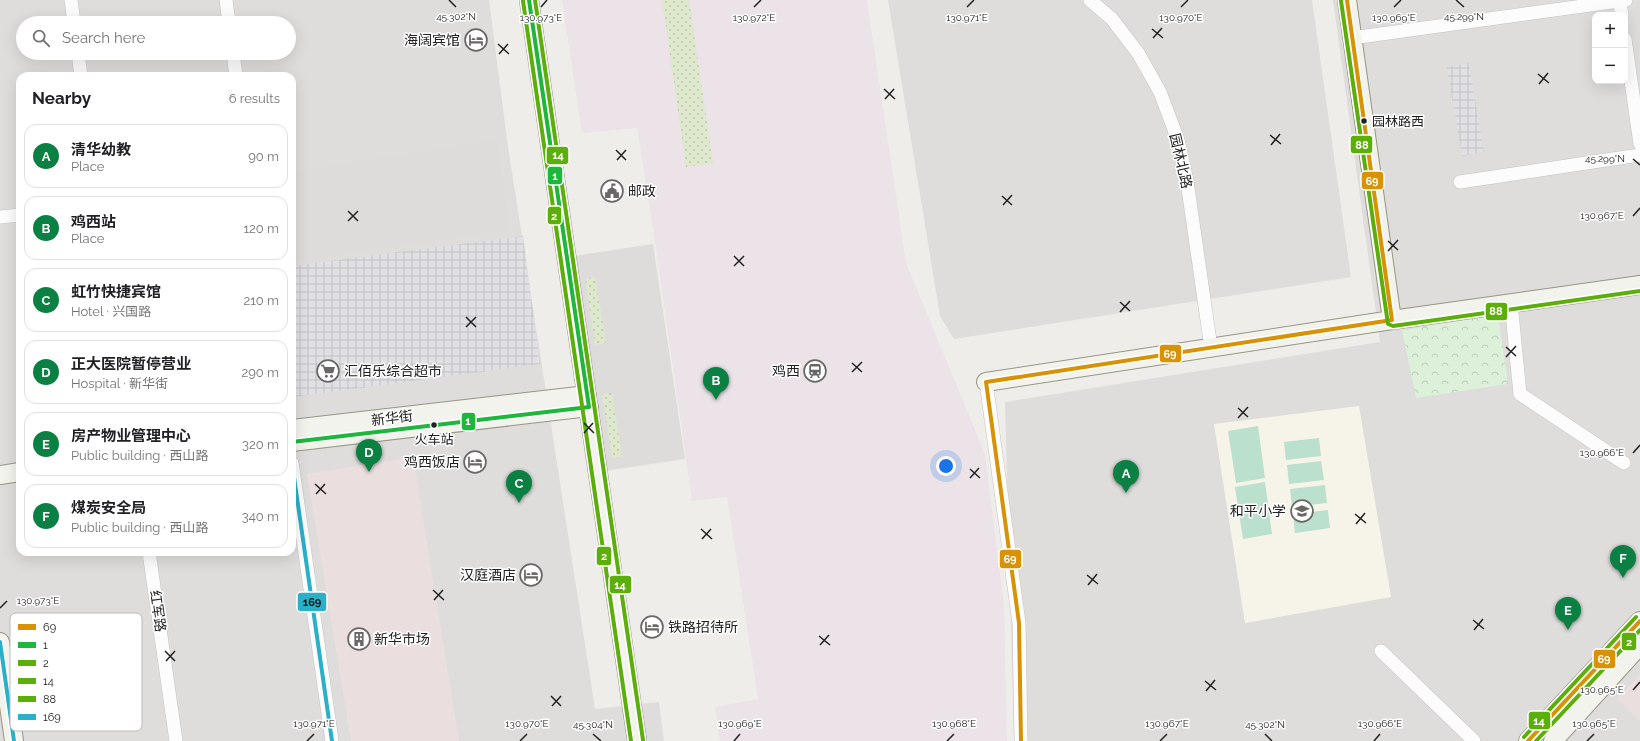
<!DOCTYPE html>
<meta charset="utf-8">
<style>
:root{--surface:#fff;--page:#f2f2f2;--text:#202124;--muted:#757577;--line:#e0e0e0;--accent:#0b8043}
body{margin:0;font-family:Raleway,"Noto Sans SC",sans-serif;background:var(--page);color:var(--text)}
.controls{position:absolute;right:12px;top:12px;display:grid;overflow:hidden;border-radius:8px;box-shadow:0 4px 16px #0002}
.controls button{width:36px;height:36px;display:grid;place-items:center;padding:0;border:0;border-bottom:1px solid var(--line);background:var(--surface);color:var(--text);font:20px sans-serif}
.you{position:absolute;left:946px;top:466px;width:14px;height:14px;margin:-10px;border:3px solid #fff;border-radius:50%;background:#1a73e8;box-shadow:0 0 0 6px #1a73e833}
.badge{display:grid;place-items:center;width:26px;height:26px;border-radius:50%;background:var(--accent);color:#fff;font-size:13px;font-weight:700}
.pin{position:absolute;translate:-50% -33px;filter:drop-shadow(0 1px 2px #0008)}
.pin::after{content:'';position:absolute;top:21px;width:14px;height:12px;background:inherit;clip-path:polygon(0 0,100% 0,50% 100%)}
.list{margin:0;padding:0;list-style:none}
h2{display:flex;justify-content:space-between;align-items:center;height:52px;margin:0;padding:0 16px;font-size:17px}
h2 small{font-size:13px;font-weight:400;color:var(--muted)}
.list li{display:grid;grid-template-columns:26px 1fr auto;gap:12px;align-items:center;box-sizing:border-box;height:64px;margin:0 8px 8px;padding:0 8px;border:1px solid var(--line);border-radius:12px}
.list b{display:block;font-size:15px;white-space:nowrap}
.list p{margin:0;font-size:13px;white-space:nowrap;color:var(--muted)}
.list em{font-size:13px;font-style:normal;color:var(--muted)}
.icon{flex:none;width:22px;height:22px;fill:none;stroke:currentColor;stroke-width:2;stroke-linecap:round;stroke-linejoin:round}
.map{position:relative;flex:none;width:1640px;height:741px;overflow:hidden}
.search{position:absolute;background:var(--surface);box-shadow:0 4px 16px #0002;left:16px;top:16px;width:280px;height:44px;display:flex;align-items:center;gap:10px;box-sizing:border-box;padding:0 14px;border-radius:22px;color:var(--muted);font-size:15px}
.panel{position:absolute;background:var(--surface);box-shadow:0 4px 16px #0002;left:16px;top:72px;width:280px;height:484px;border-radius:12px}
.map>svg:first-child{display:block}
.residential{fill:#dedddb;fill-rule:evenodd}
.commercial{fill:#eadfde}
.education{fill:#f6f4e8}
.religious{fill:#dddcdb}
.railway{fill:#ebe3e8}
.grass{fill:url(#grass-dots)}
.park{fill:url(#park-crowns)}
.pitch{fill:#bbe0cd}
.plaza{fill:url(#plaza-grid)}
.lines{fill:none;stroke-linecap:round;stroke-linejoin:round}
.street-casing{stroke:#c5c4c2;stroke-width:14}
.secondary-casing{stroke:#969684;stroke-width:20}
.street{stroke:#fdfcfc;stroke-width:13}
.secondary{stroke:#f3f3ed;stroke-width:18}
.bus-1-casing{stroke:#fff;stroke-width:7}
.bus-2-casing{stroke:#fff;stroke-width:7}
.bus-3-casing{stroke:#fff;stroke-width:7}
.bus-4-casing{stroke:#fff;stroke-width:7}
.bus-5-casing{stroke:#fff;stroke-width:7}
.bus-6-casing{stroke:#fff;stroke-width:7}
.bus-1{stroke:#d79205;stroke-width:4}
.bus-2{stroke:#1db73c;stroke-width:4}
.bus-3{stroke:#5cae0a;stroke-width:4}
.bus-4{stroke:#5cae0a;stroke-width:4}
.bus-5{stroke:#5cae0a;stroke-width:4}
.bus-6{stroke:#2ab0c8;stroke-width:4}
.ticks{fill:none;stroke:#212121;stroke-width:1.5}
.bus-dot{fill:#212121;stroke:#fff;stroke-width:1.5}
.labels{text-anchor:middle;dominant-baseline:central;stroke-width:3;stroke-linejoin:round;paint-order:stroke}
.bus-label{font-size:13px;fill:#212121;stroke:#fff;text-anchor:start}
.poi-label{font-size:14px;fill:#212121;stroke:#fff;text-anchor:end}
.street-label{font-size:14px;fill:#212121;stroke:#fff}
.key{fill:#fff;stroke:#bcbcbc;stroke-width:1}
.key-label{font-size:11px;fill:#212121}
.ticks-label{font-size:10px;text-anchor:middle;fill:#212121;stroke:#fff;stroke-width:3;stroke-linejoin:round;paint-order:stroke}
.line-badge{stroke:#fff;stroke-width:1.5}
.badge-label{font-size:11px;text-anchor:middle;font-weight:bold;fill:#fff}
.pale-badge-label{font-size:11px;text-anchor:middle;font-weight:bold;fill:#111}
</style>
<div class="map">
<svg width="1640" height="741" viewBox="0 0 1640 741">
<defs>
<pattern id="grass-dots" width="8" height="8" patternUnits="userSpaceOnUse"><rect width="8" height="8" fill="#dde8cd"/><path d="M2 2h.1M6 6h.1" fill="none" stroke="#bdc7b0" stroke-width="1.8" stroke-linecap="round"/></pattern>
<pattern id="park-crowns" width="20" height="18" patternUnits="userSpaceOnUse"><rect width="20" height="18" fill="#dcf0da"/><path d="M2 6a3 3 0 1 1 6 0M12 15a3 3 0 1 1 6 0" fill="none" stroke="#bccebb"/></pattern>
<pattern id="plaza-grid" width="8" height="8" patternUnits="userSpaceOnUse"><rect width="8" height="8" fill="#e1e0e4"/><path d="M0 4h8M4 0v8" fill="none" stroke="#c1c0c3"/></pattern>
</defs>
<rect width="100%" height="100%" fill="#efedea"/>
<!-- residential -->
<path class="residential" d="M 0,0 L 489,0 L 507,140 L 595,709 L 659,702 L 664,741 L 0,741 ZM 23,23 L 289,23 L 289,53 L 23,53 ZM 20,76 L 292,76 L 292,552 L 20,552 Z
M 888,0 L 1312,0 L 1351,277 L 954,339 L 940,316 Z
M 1333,0 L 1640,0 L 1640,741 L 1014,741 L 1005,402 L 1380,342 ZM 1595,15 L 1625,15 L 1625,81 L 1595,81 Z"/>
<!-- commercial -->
<path class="commercial" d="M 413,457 L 459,741 L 351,741 L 307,474 Z
M 1640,674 L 1640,721 L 1617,699 Z"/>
<!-- education -->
<path class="education" d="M 1359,406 L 1391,597 L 1245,623 L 1214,424 Z"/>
<!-- religious -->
<path class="religious" d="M 497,140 L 510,230 L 292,262 L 292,171 Z
M 653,244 L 685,459 L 598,472 L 567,257 Z"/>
<!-- railway -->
<path class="railway" d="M 562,0 L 867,0 L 906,263 L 985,454 L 1004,606 L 1007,741 L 720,741 L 715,707 L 758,699 L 727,497 L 692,501 L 654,235 L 637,128 L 582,133 Z"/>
<!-- grass -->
<path class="grass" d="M 662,0 L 689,0 L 713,163 L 686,167 Z
M 595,277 L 606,343 L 595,345 L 585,279 Z
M 612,393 L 622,457 L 612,458 L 602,394 Z"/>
<!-- park -->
<path class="park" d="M 1498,315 L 1508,384 L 1416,398 L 1402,330 Z"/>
<!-- pitch -->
<path class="pitch" d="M 1258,426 L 1265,478 L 1236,483 L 1228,431 Z
M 1319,438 L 1321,456 L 1286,460 L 1284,442 Z
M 1321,461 L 1324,480 L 1289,484 L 1287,465 Z
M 1265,482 L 1272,534 L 1243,539 L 1235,487 Z
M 1325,485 L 1327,503 L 1292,507 L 1290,489 Z
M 1328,510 L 1330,528 L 1295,533 L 1293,514 Z"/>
<!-- plaza -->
<path class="plaza" d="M 1469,63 L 1484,152 L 1462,156 L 1447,67 Z
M 523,236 L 540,364 L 293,397 L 292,266 Z"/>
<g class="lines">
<!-- street casing -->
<g class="street-casing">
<path id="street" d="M 71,0 L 74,23
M 226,0 L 229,23
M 1090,0 L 1112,19 L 1138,53 L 1160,92 L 1178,140 L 1187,181 L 1211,348
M 1619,0 L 1622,15
M 1352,38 L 1626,0
M 1625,39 L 1640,144
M 78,53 L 81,76
M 233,53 L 236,76
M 1460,182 L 1640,155
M 0,217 L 20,215
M 1511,303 L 1520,394 L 1624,463
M 986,382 L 1019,623 L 1021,741
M 292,463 L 332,741
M 149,552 L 176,741
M 1381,651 L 1474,741"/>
</g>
<!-- secondary casing -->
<g class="secondary-casing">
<path id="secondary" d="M 529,0 L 637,741
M 1347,0 L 1392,320
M 986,382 L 1392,320 L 1640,285
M 292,429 L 587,395
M 292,442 L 589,407
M 0,475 L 20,472
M 0,642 L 14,741
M 1528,741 L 1640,621
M 1553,741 L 1640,645"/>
</g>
<!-- street -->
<use href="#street" class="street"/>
<!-- secondary -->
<use href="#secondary" class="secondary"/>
<!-- bus-1 casing -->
<g class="bus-1-casing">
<path id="bus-1" d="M 1021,741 L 1019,623 L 986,382 L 1392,320 L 1347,0
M 1528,741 L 1640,621"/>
</g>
<!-- bus-2 casing -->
<g class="bus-2-casing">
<path id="bus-2" d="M 292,442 L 589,407 L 529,0"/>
</g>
<!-- bus-3 casing -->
<g class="bus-3-casing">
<path id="bus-3" d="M 523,1 L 631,741
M 1536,741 L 1640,630"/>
</g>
<!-- bus-4 casing -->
<g class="bus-4-casing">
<path id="bus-4" d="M 535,0 L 643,740
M 1524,737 L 1636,617"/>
</g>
<!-- bus-5 casing -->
<g class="bus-5-casing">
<path id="bus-5" d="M 1341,1 L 1388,324 L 1393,326 L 1640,291"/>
</g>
<!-- bus-6 casing -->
<g class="bus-6-casing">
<path id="bus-6" d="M 292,463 L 332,741
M 0,642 L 14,741"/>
</g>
<!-- bus-1 -->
<use href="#bus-1" class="bus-1"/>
<!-- bus-2 -->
<use href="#bus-2" class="bus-2"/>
<!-- bus-3 -->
<use href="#bus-3" class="bus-3"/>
<!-- bus-4 -->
<use href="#bus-4" class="bus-4"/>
<!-- bus-5 -->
<use href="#bus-5" class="bus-5"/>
<!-- bus-6 -->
<use href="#bus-6" class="bus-6"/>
</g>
<!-- ticks -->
<path class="ticks" d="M 449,0 L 456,7M 1456,0 L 1464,7M 541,7 L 547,0M 754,7 L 761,0M 967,7 L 974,0M 1181,7 L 1188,0M 1394,7 L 1401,0M 1152,29 L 1163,38M 1153,38 L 1162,28M 498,44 L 509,54M 499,54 L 508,44M 1538,74 L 1549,83M 1539,84 L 1548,73M 884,89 L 895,99M 885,99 L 894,89M 1270,135 L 1281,144M 1271,145 L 1280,134M 616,150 L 626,160M 1633,159 L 1640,165M 617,160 L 626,150M 1002,196 L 1012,205M 1003,205 L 1012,195M 348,211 L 358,221M 1633,216 L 1640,208M 348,221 L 358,211M 1388,241 L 1398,250M 1388,251 L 1398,240M 734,256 L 744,266M 734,266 L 744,256M 1120,302 L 1130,311M 1120,312 L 1130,301M 466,317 L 476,327M 466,327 L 476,317M 1506,347 L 1516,356M 1506,357 L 1516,346M 852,363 L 862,372M 852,372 L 862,362M 1238,408 L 1248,417M 1238,418 L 1248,407M 584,423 L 594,433M 584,433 L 593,423M 1633,453 L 1640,445M 970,469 L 980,478M 970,478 L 979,468M 315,484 L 326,494M 316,494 L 325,484M 1355,514 L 1366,523M 1356,524 L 1365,513M 701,529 L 712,539M 702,539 L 711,529M 1087,575 L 1098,584M 1088,585 L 1097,574M 433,590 L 444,600M 434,600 L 443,590M 0,608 L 7,601M 1473,620 L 1484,629M 1474,630 L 1483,619M 819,636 L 830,645M 820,645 L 829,635M 165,651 L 175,661M 166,661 L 175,651M 1205,681 L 1216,690M 1633,690 L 1640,682M 1206,691 L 1215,680M 551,696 L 561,706M 552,706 L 561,696M 593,734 L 601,741M 1265,734 L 1272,741M 307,741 L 314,734M 520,741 L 527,734M 734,741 L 740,734M 947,741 L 954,734M 1160,741 L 1167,734M 1374,741 L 1380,734M 1587,741 L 1594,734"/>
<!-- icons -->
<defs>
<g id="hotel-ring" transform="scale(1.15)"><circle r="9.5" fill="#fff" stroke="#696867" stroke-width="1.5"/><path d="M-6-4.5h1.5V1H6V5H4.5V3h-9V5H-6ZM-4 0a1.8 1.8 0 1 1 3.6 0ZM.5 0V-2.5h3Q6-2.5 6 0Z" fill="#696867"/></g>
<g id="civic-ring" transform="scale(1.15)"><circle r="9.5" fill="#fff" stroke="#696867" stroke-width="1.5"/><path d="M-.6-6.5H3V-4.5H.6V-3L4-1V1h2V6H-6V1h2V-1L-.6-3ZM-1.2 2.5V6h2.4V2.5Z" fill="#696867"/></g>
<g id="supermarket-ring" transform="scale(1.15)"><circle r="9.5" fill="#fff" stroke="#696867" stroke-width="1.5"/><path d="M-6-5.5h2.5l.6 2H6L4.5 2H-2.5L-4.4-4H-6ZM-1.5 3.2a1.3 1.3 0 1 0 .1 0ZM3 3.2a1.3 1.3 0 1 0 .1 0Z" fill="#696867"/></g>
<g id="station-ring" transform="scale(1.15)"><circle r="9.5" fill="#fff" stroke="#696867" stroke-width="1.5"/><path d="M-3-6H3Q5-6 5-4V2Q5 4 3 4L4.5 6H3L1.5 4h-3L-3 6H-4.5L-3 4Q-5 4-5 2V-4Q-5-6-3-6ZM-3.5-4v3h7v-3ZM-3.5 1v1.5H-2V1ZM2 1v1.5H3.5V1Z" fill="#696867"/></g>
<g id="school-ring" transform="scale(1.15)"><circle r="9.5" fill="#fff" stroke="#696867" stroke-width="1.5"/><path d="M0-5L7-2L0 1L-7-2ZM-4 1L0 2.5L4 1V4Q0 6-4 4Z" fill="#696867"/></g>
<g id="building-ring" transform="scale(1.15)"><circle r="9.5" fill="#fff" stroke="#696867" stroke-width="1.5"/><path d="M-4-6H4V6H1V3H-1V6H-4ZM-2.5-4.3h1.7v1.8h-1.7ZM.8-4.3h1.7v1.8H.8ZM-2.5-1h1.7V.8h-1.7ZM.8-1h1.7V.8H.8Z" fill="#696867"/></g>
</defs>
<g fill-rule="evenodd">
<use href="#hotel-ring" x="476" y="40"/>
<use href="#civic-ring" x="612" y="191"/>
<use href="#supermarket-ring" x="328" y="371"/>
<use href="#station-ring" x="815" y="371"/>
<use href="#hotel-ring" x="475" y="462"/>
<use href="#school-ring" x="1302" y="511"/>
<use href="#hotel-ring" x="531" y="575"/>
<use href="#hotel-ring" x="652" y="627"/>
<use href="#building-ring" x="359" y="639"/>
</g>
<!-- markers -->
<g class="bus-dot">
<circle cx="1364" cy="121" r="3.5"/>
<circle cx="434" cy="425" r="3.5"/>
</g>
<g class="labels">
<!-- bus labels -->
<g class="bus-label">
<text x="1372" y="121">园林路西</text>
<text x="434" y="439" text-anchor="middle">火车站</text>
</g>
<!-- poi labels -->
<g class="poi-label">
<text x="460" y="40">海阔宾馆</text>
<text x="628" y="191" text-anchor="start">邮政</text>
<text x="344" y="371" text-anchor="start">汇佰乐综合超市</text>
<text x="800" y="371">鸡西</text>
<text x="460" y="462">鸡西饭店</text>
<text x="1286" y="511">和平小学</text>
<text x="516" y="575">汉庭酒店</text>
<text x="668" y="627" text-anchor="start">铁路招待所</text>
<text x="374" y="639" text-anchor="start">新华市场</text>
</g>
<!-- street labels -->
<g class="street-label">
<text transform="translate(1181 161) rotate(77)">园林北路</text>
<text transform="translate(392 418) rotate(-7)">新华街</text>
<text transform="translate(158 611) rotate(82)">红军路</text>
</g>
</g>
<!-- legend -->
<rect x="10" y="613" width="132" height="118" rx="6" class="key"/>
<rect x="18" y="624" width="18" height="6" fill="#d79205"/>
<rect x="18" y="642" width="18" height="6" fill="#1db73c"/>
<rect x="18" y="660" width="18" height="6" fill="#5cae0a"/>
<rect x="18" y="678" width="18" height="6" fill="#5cae0a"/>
<rect x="18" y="696" width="18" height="6" fill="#5cae0a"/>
<rect x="18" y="714" width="18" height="6" fill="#2ab0c8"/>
<g class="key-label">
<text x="43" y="631">69</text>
<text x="43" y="649">1</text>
<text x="43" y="667">2</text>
<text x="43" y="685">14</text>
<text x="43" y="703">88</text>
<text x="43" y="721">169</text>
</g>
<g class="ticks-label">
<text x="1464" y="20">45.299°N</text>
<text x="456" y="20">45.302°N</text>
<text x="541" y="21">130.973°E</text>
<text x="754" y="21">130.972°E</text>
<text x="967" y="21">130.971°E</text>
<text x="1181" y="21">130.970°E</text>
<text x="1394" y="21">130.969°E</text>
<text x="1605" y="162">45.299°N</text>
<text x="1602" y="219">130.967°E</text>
<text x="1602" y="456">130.966°E</text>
<text x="38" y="604">130.973°E</text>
<text x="1602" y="693">130.965°E</text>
<text x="314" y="727">130.971°E</text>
<text x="527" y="727">130.970°E</text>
<text x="740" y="727">130.969°E</text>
<text x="954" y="727">130.968°E</text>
<text x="1167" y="727">130.967°E</text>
<text x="1380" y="727">130.966°E</text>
<text x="1594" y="727">130.965°E</text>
<text x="593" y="728">45.304°N</text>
<text x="1265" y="728">45.302°N</text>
</g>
<g class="line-badge">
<rect x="1350" y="135" width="23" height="19" rx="4" fill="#5cae0a"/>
<rect x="546" y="146" width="23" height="19" rx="4" fill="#5cae0a"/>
<rect x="547" y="166" width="16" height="19" rx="4" fill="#1db73c"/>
<rect x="1361" y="171" width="23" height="19" rx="4" fill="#d79205"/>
<rect x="547" y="206" width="15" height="19" rx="4" fill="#5cae0a"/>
<rect x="1485" y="302" width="23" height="19" rx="4" fill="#5cae0a"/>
<rect x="1159" y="344" width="23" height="19" rx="4" fill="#d79205"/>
<rect x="461" y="412" width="15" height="19" rx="4" fill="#1db73c"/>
<rect x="596" y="546" width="16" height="20" rx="4" fill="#5cae0a"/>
<rect x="999" y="549" width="23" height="20" rx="4" fill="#d79205"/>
<rect x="609" y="575" width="23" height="19" rx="4" fill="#5cae0a"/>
<rect x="297" y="592" width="30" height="20" rx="4" fill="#2ab0c8"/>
<rect x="1621" y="632" width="16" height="19" rx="4" fill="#5cae0a"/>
<rect x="1593" y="649" width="23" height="20" rx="4" fill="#d79205"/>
<rect x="1528" y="711" width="23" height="19" rx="4" fill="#5cae0a"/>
</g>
<g class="badge-label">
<text x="1362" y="149">88</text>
<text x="558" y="159">14</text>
<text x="555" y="180">1</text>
<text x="1372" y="185">69</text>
<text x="554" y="220">2</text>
<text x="1496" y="315">88</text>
<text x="1170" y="358">69</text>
<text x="468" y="425">1</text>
<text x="604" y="560">2</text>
<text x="1010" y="563">69</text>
<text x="620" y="589">14</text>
<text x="1629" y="646">2</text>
<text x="1604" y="663">69</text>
<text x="1539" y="725">14</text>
</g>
<g class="pale-badge-label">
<text x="312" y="606">169</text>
</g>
</svg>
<div class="controls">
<button>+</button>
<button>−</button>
</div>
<div class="you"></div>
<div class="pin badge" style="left:1126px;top:493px">A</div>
<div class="pin badge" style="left:716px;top:400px">B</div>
<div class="pin badge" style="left:519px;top:503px">C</div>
<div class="pin badge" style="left:369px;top:472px">D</div>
<div class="pin badge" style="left:1568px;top:630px">E</div>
<div class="pin badge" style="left:1623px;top:578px">F</div>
<div class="search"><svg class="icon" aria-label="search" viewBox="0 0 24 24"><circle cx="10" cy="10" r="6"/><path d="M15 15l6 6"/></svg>Search here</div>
<section class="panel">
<h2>Nearby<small>6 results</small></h2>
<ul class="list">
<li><span class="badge">A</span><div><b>清华幼教</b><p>Place</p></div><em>90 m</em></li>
<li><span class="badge">B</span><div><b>鸡西站</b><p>Place</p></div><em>120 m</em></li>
<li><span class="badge">C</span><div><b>虹竹快捷宾馆</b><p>Hotel · 兴国路</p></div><em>210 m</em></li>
<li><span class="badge">D</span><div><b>正大医院暂停营业</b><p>Hospital · 新华街</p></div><em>290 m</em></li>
<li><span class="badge">E</span><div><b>房产物业管理中心</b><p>Public building · 西山路</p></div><em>320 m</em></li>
<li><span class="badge">F</span><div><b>煤炭安全局</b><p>Public building · 西山路</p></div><em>340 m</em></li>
</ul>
</section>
</div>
